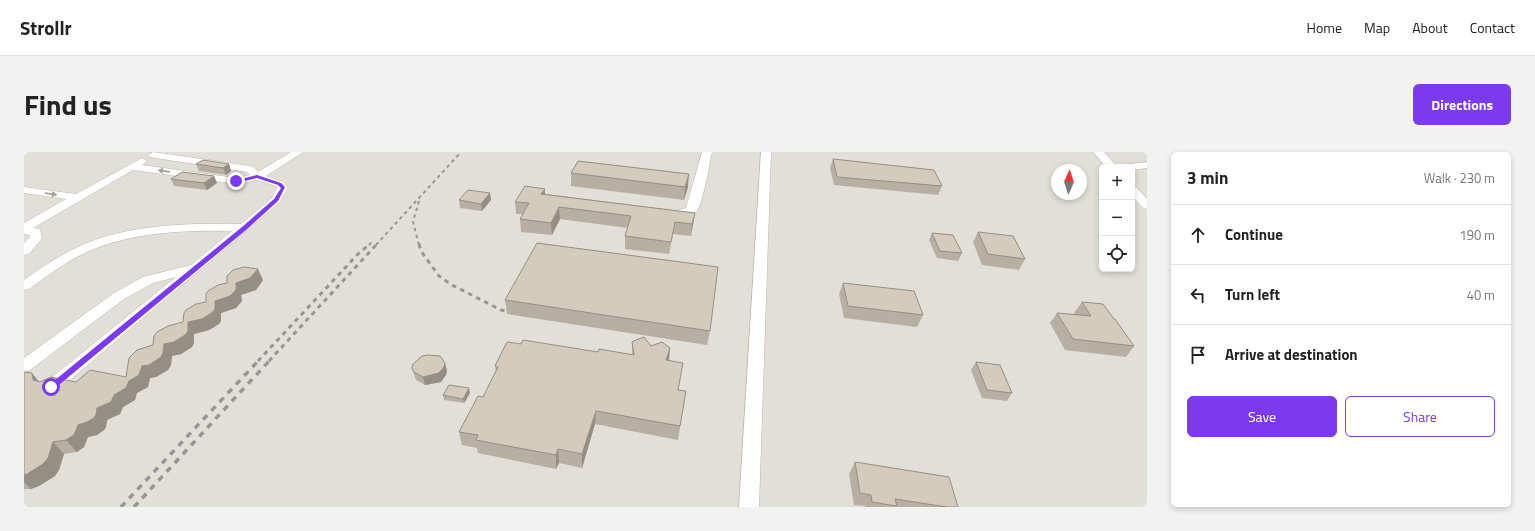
<!DOCTYPE html>
<meta charset="utf-8">
<style>
:root{--surface:#fff;--page:#f2f2f2;--text:#222;--muted:#767676;--line:#e0e0e0;--accent:#7c3aed}
body{margin:0;font-family:"Titillium Web",sans-serif;background:var(--page);color:var(--text)}
.controls{position:absolute;right:12px;top:12px;display:grid;overflow:hidden;border-radius:6px;box-shadow:0 2px 6px #0003}
.controls button{width:36px;height:36px;display:grid;place-items:center;padding:0;border:0;border-bottom:1px solid var(--line);background:var(--surface);color:var(--text);font:20px sans-serif}
.compass{position:absolute;left:1027px;top:12px;width:36px;height:36px;border-radius:50%;background:var(--surface);box-shadow:0 2px 6px #0003;rotate:3deg}
.stop{position:absolute;width:12px;height:12px;margin:-9px;border:3px solid #7c3aed;border-radius:50%;background:#fff}
.stop.end{background:#7c3aed;border-color:#fff;box-shadow:0 1px 4px #0008}
.list{margin:0;padding:0;list-style:none}
h2{display:flex;justify-content:space-between;align-items:center;height:52px;margin:0;padding:0 16px;font-size:17px}
h2 small{font-size:13px;font-weight:400;color:var(--muted)}
.list li{display:grid;grid-template-columns:26px 1fr auto;gap:12px;align-items:center;box-sizing:border-box;height:60px;padding:0 16px;border-top:1px solid var(--line)}
.list b{display:block;font-size:15px;white-space:nowrap}
.list em{font-size:13px;font-style:normal;color:var(--muted)}
.actions{display:flex;gap:8px;padding:12px 16px}
.actions a{flex:1;padding:9px 0;border:1px solid var(--accent);border-radius:6px;text-align:center;font-size:14px;color:var(--accent)}
.actions .main{background:var(--accent);color:#fff}
.icon{flex:none;width:22px;height:22px;fill:none;stroke:currentColor;stroke-width:2;stroke-linecap:round;stroke-linejoin:round}
.map{position:relative;flex:none;width:1123px;height:355px;overflow:hidden;border-radius:6px}
header{display:flex;align-items:center;gap:24px;box-sizing:border-box;height:56px;padding:0 20px;background:var(--surface);border-bottom:1px solid var(--line)}
header strong{font-size:19px}
nav{display:flex;gap:22px;margin-inline-start:auto;font-size:14px}
.intro{display:flex;align-items:center;justify-content:space-between;box-sizing:border-box;height:96px;padding:0 24px}
h1{margin:0;font-size:28px}
.button{padding:10px 18px;border-radius:6px;background:var(--accent);color:#fff;font-size:14px;font-weight:700}
main{display:flex;gap:24px;padding:0 24px}
aside{flex:1;background:var(--surface);border-radius:6px;box-shadow:0 2px 6px #0003}
.map>svg:first-child{display:block}
.industrial{fill:#e2ded8;fill-rule:evenodd}
.lines{fill:none;stroke-linecap:round;stroke-linejoin:round}
.minor-casing{stroke:#beb7aa;stroke-width:1}
.minor{fill:#fff;fill-rule:evenodd}
.rail-far2{stroke:#969696;stroke-width:2;stroke-dasharray:3.5 3.5;stroke-linecap:butt}
.rail-far1{stroke:#969696;stroke-width:3;stroke-dasharray:4.5 4.5;stroke-linecap:butt}
.rail{stroke:#969696;stroke-width:3.5;stroke-dasharray:6 6;stroke-linecap:butt}
.wall{fill:#b6afa2}
.shaded-wall{fill:#948e84}
.building{fill:#d4cbbc;stroke:#948e84}
.oneway{fill:#a2a09a}
.route{fill:#7c3aed}
</style>
<header>
<strong>Strollr</strong>
<nav><a>Home</a><a>Map</a><a>About</a><a>Contact</a></nav>
</header>
<div class="intro"><h1>Find us</h1><a class="button">Directions</a></div>
<main>
<div class="map">
<svg width="1123" height="355" viewBox="0 0 1123 355">
<rect width="100%" height="100%" fill="#f3efe7"/>
<!-- industrial -->
<path class="industrial" d="M 0,0 L 1123,0 L 1123,355 L 0,355 ZM 1078,15 L 1108,15 L 1108,117 L 1078,117 ZM 1033,18 L 1057,18 L 1057,42 L 1033,42 Z"/>
<g class="lines">
<!-- minor casing -->
<g class="minor-casing">
<path id="minor" d="M 129,0 L 226,14 L 230,15 L 234,20 L 267,0 L 279,0 L 242,24 L 260,30 L 264,36 L 256,50 L 33,239 L 27,241 L 21,239 L 19,235 L 21,231 L 152,125 L 129,131 L 100,147 L 6,218 L 0,220 L 0,206 L 90,141 L 119,125 L 167,113 L 208,79 C 160,78 106,80 61,101 C 41,110 23,124 5,137 L 0,138 L 0,128 C 17,116 34,104 52,96 C 102,72 163,71 217,72 L 248,46 L 253,36 L 252,34 L 233,28 L 212,32 L 109,18 L 9,76 L 16,77 L 18,86 L 5,102 L 0,103 L 0,91 L 6,85 L 6,83 L 0,82 L 0,71 L 42,47 L 0,41 L 0,35 L 52,42 L 118,6 L 123,9 L 118,13 L 212,26 L 226,23 L 223,20 L 125,5 L 124,3 Z
M 678,0 L 688,0 C 685,12 679,53 672,60 C 666,65 646,68 639,66 L 637,64 L 639,62 L 662,56 Z
M 737,0 L 747,0 L 735,355 L 715,355 Z
M 1069,0 L 1080,0 L 1093,15 L 1082,15 Z
M 1123,10 L 1123,16 L 1108,18 L 1108,15 L 1101,15 L 1106,12 Z
M 1108,34 L 1112,35 L 1123,47 L 1123,57 L 1119,56 L 1108,44 Z"/>
</g>
<!-- minor -->
<use href="#minor" class="minor"/>
<!-- rail-far2 -->
<path class="rail-far2" d="M 395,49 L 389,70 L 395,93
M 345,93 L 349,89
M 352,93 L 437,0"/>
<!-- rail-far1 -->
<path class="rail-far1" d="M 395,92 L 397,99 L 415,124 L 428,133 L 477,158 L 493,161
M 234,209 L 334,102 L 346,92
M 245,209 L 353,92"/>
<!-- rail -->
<path class="rail" d="M 97,355 L 235,208
M 110,355 L 246,208"/>
</g>
<!-- wall -->
<path class="wall" d="M 809,7 L 918,34 L 914,43 L 810,33 L 806,16 Z
M 172,12 L 205,12 L 207,19 L 202,23 L 175,19 Z
M 547,21 L 664,35 L 660,48 L 547,34 Z
M 190,24 L 193,31 L 183,38 L 150,34 L 147,27 Z
M 521,37 L 521,42 L 671,61 L 667,84 L 649,82 L 645,102 L 601,97 L 601,84 L 604,76 L 536,67 L 528,83 L 497,80 L 496,67 L 499,62 L 492,62 L 491,50 Z
M 466,41 L 467,48 L 458,59 L 436,56 L 435,48 Z
M 954,80 L 1001,107 L 995,118 L 958,113 L 949,90 Z
M 908,81 L 938,101 L 934,109 L 913,106 L 905,88 Z
M 239,128 L 232,138 L 217,143 L 218,149 L 212,156 L 197,161 L 197,169 L 195,172 L 185,178 L 170,182 L 170,191 L 168,195 L 157,202 L 148,204 L 147,213 L 144,218 L 132,225 L 126,226 L 124,235 L 113,241 L 111,248 L 99,255 L 96,262 L 83,268 L 82,275 L 80,278 L 73,283 L 64,285 L 60,295 L 53,300 L 40,302 L 35,318 L 31,324 L 15,334 L 7,337 L 0,337 L 0,220 L 8,221 L 15,230 L 52,230 L 102,225 L 129,193 L 159,170 L 203,131 Z
M 819,131 L 899,163 L 893,175 L 820,166 L 815,142 Z
M 481,148 L 686,179 L 683,193 L 483,162 Z
M 1058,150 L 1090,167 L 1110,194 L 1102,205 L 1041,198 L 1026,171 L 1033,161 L 1052,163 L 1050,161 Z
M 608,190 L 627,194 L 645,209 L 654,238 L 662,239 L 654,288 L 571,272 L 558,316 L 535,311 L 532,317 L 454,301 L 453,296 L 438,293 L 435,280 L 459,245 L 472,220 L 471,214 L 497,192 L 574,200 L 608,202 Z
M 952,210 L 988,241 L 983,249 L 958,246 L 947,218 Z
M 421,211 L 423,219 L 422,223 L 417,230 L 401,233 L 392,228 L 388,216 Z
M 446,241 L 440,251 L 420,248 L 419,243 Z
M 831,310 L 934,355 L 841,355 L 841,354 L 830,353 L 825,322 Z"/>
<!-- shaded-wall -->
<path class="shaded-wall" d="M 205,12 L 207,19 L 202,23 L 199,16 Z
M 665,22 L 664,35 L 660,48 L 661,35 Z
M 190,24 L 193,31 L 183,38 L 180,31 Z
M 521,37 L 521,48 L 517,42 Z
M 466,41 L 467,48 L 458,59 L 457,52 Z
M 535,55 L 536,67 L 528,83 L 527,71 Z
M 671,61 L 669,73 L 667,84 L 668,72 Z
M 234,117 L 239,128 L 232,138 L 217,143 L 218,149 L 212,156 L 197,161 L 197,169 L 195,172 L 185,178 L 170,182 L 170,191 L 168,195 L 157,202 L 148,204 L 147,213 L 144,218 L 132,225 L 126,226 L 124,235 L 113,241 L 111,248 L 99,255 L 96,262 L 83,268 L 82,275 L 80,278 L 73,283 L 64,285 L 60,295 L 53,300 L 42,288 L 54,273 L 73,256 L 90,243 L 140,192 L 164,170 L 191,149 L 212,131 Z
M 646,196 L 645,209 L 642,208 Z
M 421,211 L 423,219 L 422,223 L 417,230 L 401,233 L 399,225 Z
M 8,221 L 18,234 L 9,228 Z
M 445,236 L 446,241 L 440,251 L 439,247 Z
M 572,259 L 571,272 L 558,316 L 558,302 Z
M 29,290 L 40,302 L 35,318 L 31,324 L 15,334 L 7,337 L 0,330 L 0,323 Z
M 534,297 L 535,311 L 532,317 L 532,303 Z"/>
<!-- building -->
<path class="building" d="M 809,7 L 910,18 L 918,34 L 813,25 Z
M 179,8 L 205,12 L 199,16 L 172,12 Z
M 554,9 L 665,22 L 661,35 L 547,21 Z
M 158,20 L 190,24 L 180,31 L 147,27 Z
M 501,34 L 521,37 L 517,42 L 671,61 L 668,72 L 651,70 L 647,90 L 601,84 L 607,64 L 535,55 L 527,71 L 496,67 L 505,51 L 491,50 Z
M 444,38 L 466,41 L 457,52 L 435,48 Z
M 954,80 L 989,84 L 1001,107 L 964,102 Z
M 908,81 L 929,83 L 938,101 L 916,99 Z
M 513,91 L 694,115 L 686,179 L 481,148 Z
M 220,115 L 234,117 L 226,126 L 212,131 L 212,138 L 206,144 L 191,149 L 191,157 L 189,160 L 178,167 L 164,170 L 164,179 L 161,183 L 150,190 L 140,192 L 139,201 L 137,205 L 125,213 L 118,214 L 115,223 L 105,229 L 102,236 L 90,243 L 87,250 L 73,256 L 72,263 L 70,266 L 63,270 L 54,273 L 50,283 L 42,288 L 29,290 L 24,306 L 19,312 L 3,322 L 0,323 L 0,220 L 8,221 L 9,228 L 16,230 L 27,225 L 52,230 L 66,218 L 102,225 L 105,206 L 113,198 L 129,193 L 130,184 L 133,180 L 144,174 L 159,170 L 160,161 L 162,158 L 172,152 L 182,150 L 182,142 L 184,139 L 194,133 L 203,131 L 203,124 L 209,118 Z
M 819,131 L 890,139 L 899,163 L 824,154 Z
M 1058,150 L 1079,152 L 1090,167 L 1091,167 L 1110,194 L 1049,187 L 1033,161 L 1067,164 Z
M 620,185 L 627,194 L 638,190 L 646,196 L 642,208 L 659,211 L 654,238 L 662,239 L 656,274 L 572,259 L 558,302 L 534,297 L 532,303 L 452,288 L 454,283 L 435,280 L 454,244 L 459,245 L 474,215 L 471,214 L 483,190 L 497,192 L 499,188 L 574,200 L 575,197 L 610,203 L 608,190 L 612,188 Z
M 404,203 L 416,204 L 421,211 L 420,215 L 415,221 L 399,225 L 390,220 L 388,216 L 389,212 L 398,204 Z
M 952,210 L 976,213 L 988,241 L 963,238 Z
M 425,233 L 445,236 L 439,247 L 419,243 Z
M 831,310 L 925,325 L 934,355 L 923,355 L 871,347 L 873,354 L 848,350 L 847,343 L 836,341 Z"/>
<!-- one-way arrows -->
<defs><path id="oneway-solid" d="M-6-.8H1V-3.2L6.5 0L1 3.2V.8H-6Z"/></defs>
<g class="oneway">
<use href="#oneway-solid" transform="translate(140 19) rotate(-172)"/>
<use href="#oneway-solid" transform="translate(27 42) rotate(8)"/>
</g>
<!-- route -->
<path class="route" d="M 233,23 L 257,31 L 261,35 L 254,49 L 222,78 L 30,237 L 25,237 L 25,233 L 218,75 L 250,47 L 257,36 L 254,33 L 233,26 L 212,31 L 209,29 Z"/>
</svg>
<div class="controls">
<button>+</button>
<button>−</button>
<button><svg class="icon" aria-label="locate" viewBox="0 0 24 24"><circle cx="12" cy="12" r="6"/><path d="M12 2v4M12 18v4M2 12h4M18 12h4"/></svg></button>
</div>
<svg class="compass" viewBox="-18 -18 36 36"><path d="M0-13l5 13h-10z" fill="#e53935"/><path d="M0 13l5-13h-10z" fill="#767676"/></svg>
<div class="stop" style="left:27px;top:235px"></div>
<div class="stop end" style="left:212px;top:29px"></div>
</div>
<aside>
<h2>3 min<small>Walk · 230 m</small></h2>
<ul class="list">
<li><svg class="icon" aria-label="ahead" viewBox="0 0 24 24"><path d="M12 20V5M6 11l6-6 6 6"/></svg><div><b>Continue</b></div><em>190 m</em></li>
<li><svg class="icon" aria-label="left" viewBox="0 0 24 24"><path d="M17 20v-9H6M10 6l-5 5 5 5"/></svg><div><b>Turn left</b></div><em>40 m</em></li>
<li><svg class="icon" aria-label="arrive" viewBox="0 0 24 24"><path d="M6 21V4h12l-3 4 3 4H6"/></svg><div><b>Arrive at destination</b></div></li>
</ul>
<div class="actions"><a class="main">Save</a><a>Share</a></div>
</aside>
</main>
